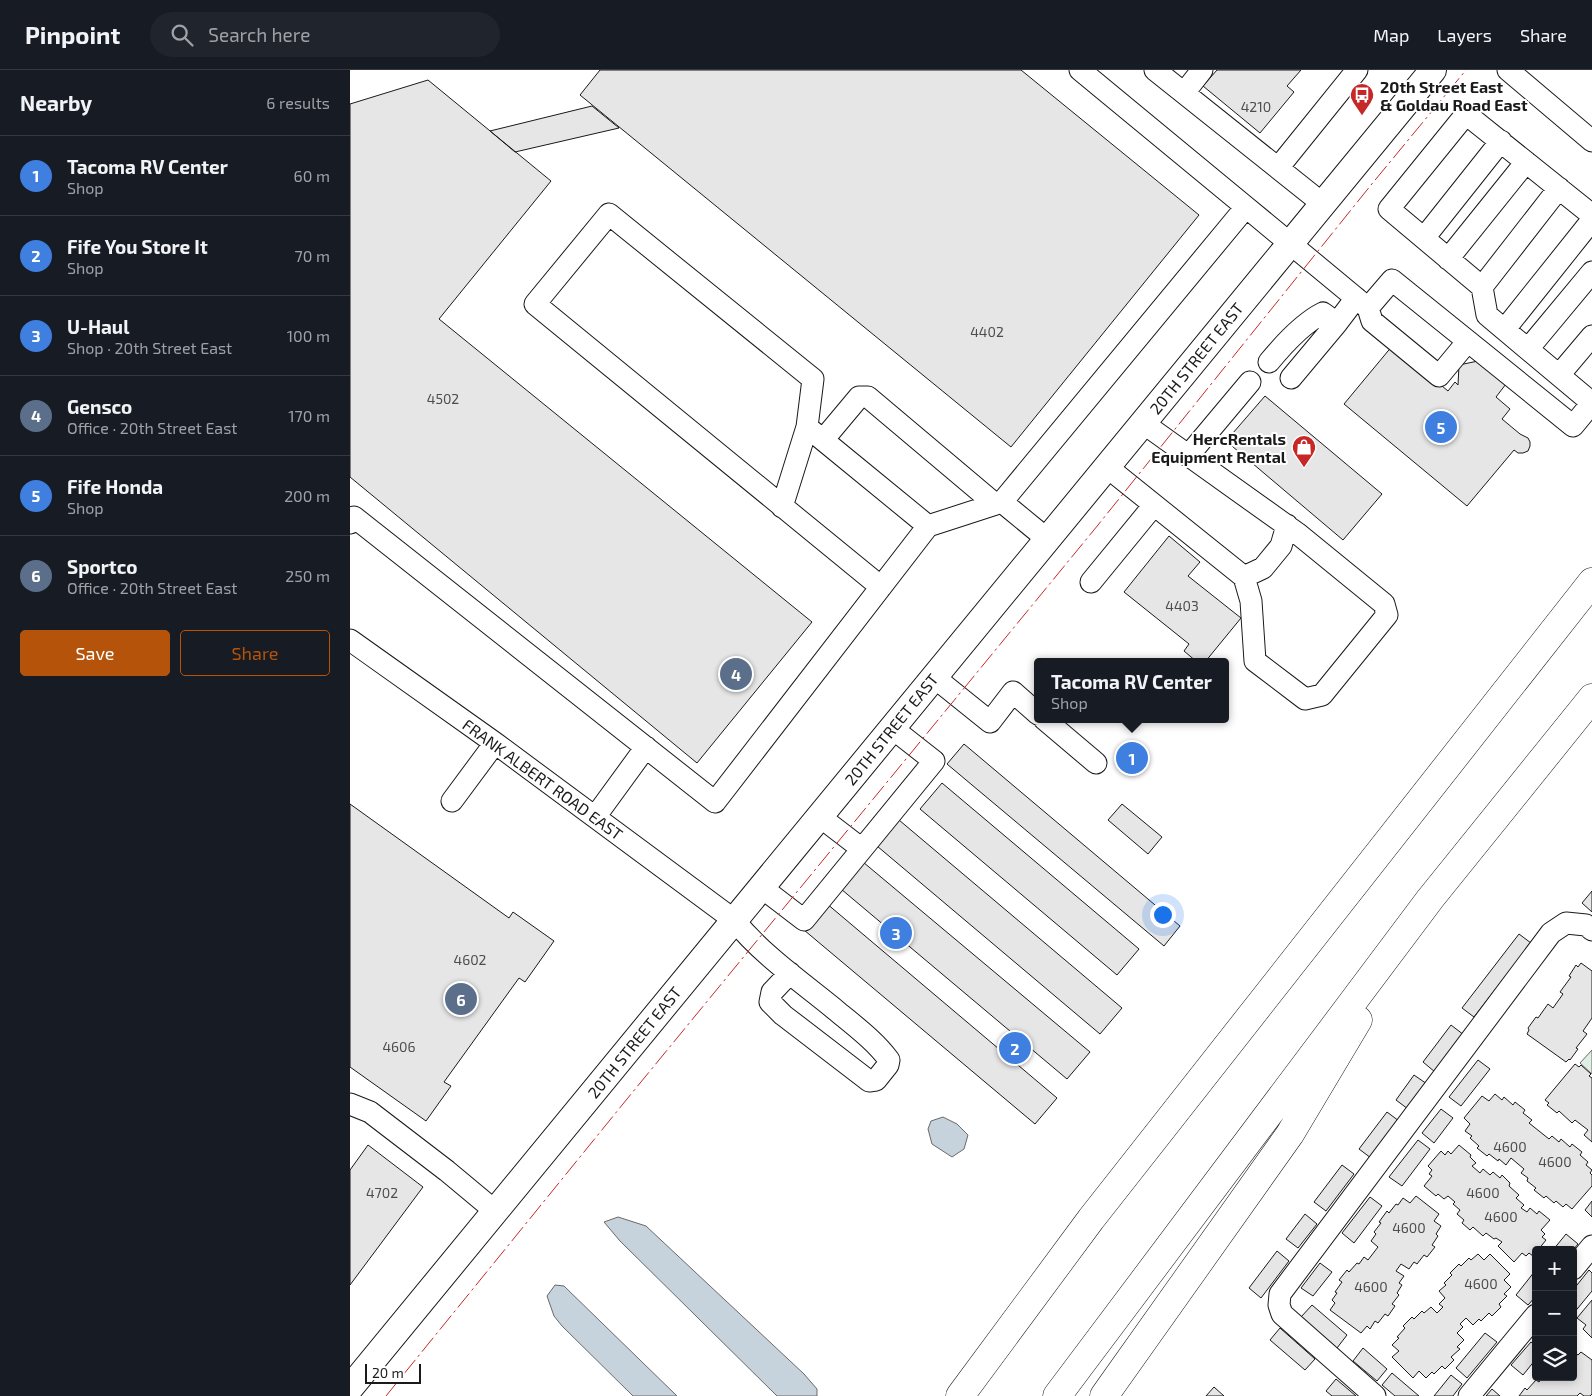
<!DOCTYPE html>
<meta charset="utf-8">
<style>
:root{--surface:#171b24;--page:#20242c;--text:#f1f3f6;--muted:#9ea1a6;--line:#363941;--accent:#b45309}
body{margin:0;font-family:"Exo 2",sans-serif;background:var(--page);color:var(--text)}
.controls{position:absolute;right:15px;bottom:15px;display:grid;overflow:hidden;border-radius:5px;box-shadow:0 2px 8px #0003}
.controls button{width:45px;height:45px;display:grid;place-items:center;padding:0;border:0;border-bottom:1px solid var(--line);background:var(--surface);color:var(--text);font:25px sans-serif}
.scale{position:absolute;left:15px;bottom:12px;width:56px;box-sizing:border-box;padding-left:5px;border:2px solid #1a1a1a;border-top:0;font-size:14px;line-height:18px;white-space:nowrap;color:#1a1a1a;-webkit-text-stroke:4px #fff;paint-order:stroke}
.you{position:absolute;left:812px;top:844px;width:18px;height:18px;margin:-12px;border:4px solid #fff;border-radius:50%;background:#1a73e8;box-shadow:0 0 0 8px #1a73e833}
.badge{display:grid;place-items:center;width:32px;height:32px;border-radius:50%;background:var(--accent);color:#fff;font-size:16px;font-weight:700}
.pin{position:absolute;translate:-50% -50%;border:2px solid #fff;box-shadow:0 1px 5px #0006}
.popup{position:absolute;left:684px;top:588px;width:195px;height:65px;box-sizing:border-box;display:grid;place-content:center;border-radius:5px;background:var(--surface);filter:drop-shadow(0 1px 4px #0005);font-size:16px;white-space:nowrap;color:var(--muted)}
.popup b{font-size:19px;color:var(--text)}
.popup::after{content:'';position:absolute;left:50%;top:100%;margin-left:-10px;border:10px solid transparent;border-top-color:var(--surface)}
.list{margin:0;padding:0;list-style:none}
h2{display:flex;justify-content:space-between;align-items:center;height:65px;margin:0;padding:0 20px;font-size:21px}
h2 small{font-size:16px;font-weight:400;color:var(--muted)}
.list li{display:grid;grid-template-columns:32px 1fr auto;gap:15px;align-items:center;box-sizing:border-box;height:80px;padding:0 20px;border-top:1px solid var(--line)}
.list b{display:block;font-size:19px;white-space:nowrap}
.list p{margin:0;font-size:16px;white-space:nowrap;color:var(--muted)}
.list em{font-size:16px;font-style:normal;color:var(--muted)}
.actions{display:flex;gap:10px;padding:15px 20px}
.actions a{flex:1;padding:11px 0;border:1px solid var(--accent);border-radius:5px;text-align:center;font-size:18px;color:var(--accent)}
.actions .main{background:var(--accent);color:#fff}
.icon{flex:none;width:28px;height:28px;fill:none;stroke:currentColor;stroke-width:2;stroke-linecap:round;stroke-linejoin:round}
.map{position:relative;flex:none;width:1242px;height:1326px;overflow:hidden}
header{display:flex;align-items:center;gap:30px;box-sizing:border-box;height:70px;padding:0 25px;background:var(--surface);border-bottom:1px solid var(--line)}
header strong{font-size:24px}
nav{display:flex;gap:28px;margin-inline-start:auto;font-size:18px}
.search{width:350px;height:45px;background:var(--page);display:flex;align-items:center;gap:12px;box-sizing:border-box;padding:0 18px;border-radius:28px;color:var(--muted);font-size:19px}
main{display:flex}
aside{flex:1;background:var(--surface)}
.map>svg:first-child{display:block}
.green{fill:#e0efe3;stroke:#6a6a6a}
.water{fill:#c6d2dc;stroke:#6a6a6a}
.building{fill:#e6e6e6;stroke:#1a1a1a}
.lines{fill:none;stroke-linecap:round;stroke-linejoin:round}
.minor-casing{stroke:#1a1a1a;stroke-width:23}
.major-casing{stroke:#1a1a1a;stroke-width:28}
.highway-casing{stroke:#1a1a1a;stroke-width:29}
.minor{stroke:#fff;stroke-width:21}
.major{stroke:#fff;stroke-width:26}
.highway{stroke:#fff;stroke-width:28}
.power{stroke:#c62828;stroke-width:1;stroke-dasharray:18 4 2.5 4;stroke-linecap:butt}
.labels{text-anchor:middle;dominant-baseline:central;stroke-width:4;stroke-linejoin:round;paint-order:stroke}
.number-label{font-size:14px;fill:#4d4d4d}
.poi-label{font-size:16px;font-weight:bold;fill:#1a1a1a;stroke:#fff;text-anchor:start}
.street-label{font-size:16px;fill:#1a1a1a;stroke:#fff}
</style>
<header>
<strong>Pinpoint</strong>
<div class="search"><svg class="icon" aria-label="search" viewBox="0 0 24 24"><circle cx="10" cy="10" r="6"/><path d="M15 15l6 6"/></svg>Search here</div>
<nav><a>Map</a><a>Layers</a><a>Share</a></nav>
</header>
<main>
<aside>
<h2>Nearby<small>6 results</small></h2>
<ul class="list">
<li><span class="badge" style="background:#3f7fe0">1</span><div><b>Tacoma RV Center</b><p>Shop</p></div><em>60 m</em></li>
<li><span class="badge" style="background:#3f7fe0">2</span><div><b>Fife You Store It</b><p>Shop</p></div><em>70 m</em></li>
<li><span class="badge" style="background:#3f7fe0">3</span><div><b>U-Haul</b><p>Shop · 20th Street East</p></div><em>100 m</em></li>
<li><span class="badge" style="background:#5c6f8a">4</span><div><b>Gensco</b><p>Office · 20th Street East</p></div><em>170 m</em></li>
<li><span class="badge" style="background:#3f7fe0">5</span><div><b>Fife Honda</b><p>Shop</p></div><em>200 m</em></li>
<li><span class="badge" style="background:#5c6f8a">6</span><div><b>Sportco</b><p>Office · 20th Street East</p></div><em>250 m</em></li>
</ul>
<div class="actions"><a class="main">Save</a><a>Share</a></div>
</aside>
<div class="map">
<svg width="1242" height="1326" viewBox="0 0 1242 1326">
<rect width="100%" height="100%" fill="#fff"/>
<!-- green -->
<path class="green" d="M 1242,980 L 1242,1004 L 1230,993 Z"/>
<!-- water -->
<path class="water" d="M 593,1047 L 607,1054 L 618,1065 L 614,1079 L 602,1087 L 582,1074 L 578,1059 L 581,1051 Z
M 268,1147 L 296,1156 L 454,1304 L 467,1319 L 467,1326 L 427,1326 L 270,1171 L 254,1152 Z
M 205,1215 L 214,1216 L 327,1326 L 283,1326 L 212,1256 L 204,1246 L 197,1226 Z"/>
<!-- building -->
<path class="building" d="M 250,0 L 671,0 L 849,145 L 661,377 L 230,25 Z
M 867,0 L 951,0 L 937,16 L 944,22 L 910,63 L 853,16 Z
M 78,10 L 201,111 L 89,249 L 462,552 L 347,693 L 0,407 L 0,34 Z
M 242,36 L 269,58 L 165,82 L 140,61 Z
M 1043,275 L 1098,321 L 1105,312 L 1108,315 L 1109,295 L 1128,291 L 1156,314 L 1146,327 L 1160,339 L 1152,349 L 1170,364 L 1178,368 L 1180,372 L 1180,376 L 1178,381 L 1173,383 L 1168,383 L 1164,380 L 1117,436 L 994,334 Z
M 915,326 L 1032,424 L 993,470 L 876,371 Z
M 819,466 L 850,492 L 838,506 L 891,548 L 855,592 L 847,592 L 834,581 L 839,574 L 774,522 Z
M 614,674 L 830,856 L 814,876 L 597,694 Z
M 592,713 L 789,879 L 767,905 L 570,739 Z
M 0,734 L 159,848 L 163,842 L 204,871 L 175,912 L 169,908 L 94,1012 L 101,1016 L 76,1051 L 0,997 Z
M 772,734 L 812,767 L 798,784 L 758,750 Z
M 549,750 L 772,938 L 750,964 L 527,776 Z
M 513,792 L 740,982 L 717,1009 L 491,819 Z
M 1242,821 L 1242,842 L 1232,833 Z
M 476,833 L 707,1028 L 685,1054 L 454,860 Z
M 1169,864 L 1181,873 L 1124,947 L 1112,938 Z
M 1231,893 L 1242,901 L 1242,948 L 1233,961 L 1237,964 L 1226,978 L 1228,979 L 1220,990 L 1219,989 L 1216,992 L 1177,964 L 1179,960 L 1178,958 L 1186,947 L 1188,948 L 1198,934 L 1203,938 L 1213,924 L 1210,922 L 1221,907 L 1219,906 L 1226,895 L 1228,897 Z
M 1101,955 L 1114,965 L 1085,1002 L 1073,992 Z
M 1128,990 L 1140,999 L 1111,1036 L 1099,1027 Z
M 1225,994 L 1229,997 L 1231,995 L 1241,1004 L 1239,1006 L 1242,1008 L 1242,1072 L 1234,1065 L 1238,1060 L 1225,1050 L 1222,1053 L 1209,1041 L 1207,1043 L 1197,1035 L 1199,1033 L 1195,1030 Z
M 1064,1005 L 1077,1014 L 1058,1039 L 1046,1030 Z
M 1145,1024 L 1152,1030 L 1154,1027 L 1163,1035 L 1165,1032 L 1175,1040 L 1173,1043 L 1182,1050 L 1179,1053 L 1199,1069 L 1202,1066 L 1209,1072 L 1211,1069 L 1220,1077 L 1222,1074 L 1232,1082 L 1230,1085 L 1238,1092 L 1236,1095 L 1242,1100 L 1240,1103 L 1242,1105 L 1242,1116 L 1222,1139 L 1216,1134 L 1213,1137 L 1206,1131 L 1204,1133 L 1196,1126 L 1194,1128 L 1184,1120 L 1186,1118 L 1177,1111 L 1178,1108 L 1171,1103 L 1174,1099 L 1161,1088 L 1156,1095 L 1149,1089 L 1148,1091 L 1139,1084 L 1137,1086 L 1127,1078 L 1129,1076 L 1120,1068 L 1122,1066 L 1115,1061 L 1120,1054 L 1114,1048 L 1132,1026 L 1139,1031 Z
M 1091,1039 L 1103,1048 L 1084,1073 L 1072,1063 Z
M 1037,1042 L 1049,1051 L 1021,1088 L 1009,1079 Z
M 1068,1070 L 1080,1079 L 1052,1116 L 1039,1107 Z
M 18,1075 L 73,1117 L 0,1215 L 0,1100 Z
M 1109,1075 L 1121,1085 L 1120,1087 L 1126,1093 L 1122,1096 L 1130,1103 L 1133,1099 L 1140,1105 L 1143,1102 L 1150,1108 L 1152,1105 L 1160,1113 L 1159,1116 L 1169,1125 L 1166,1128 L 1174,1135 L 1171,1138 L 1177,1142 L 1180,1138 L 1187,1144 L 1189,1141 L 1200,1150 L 1191,1160 L 1195,1164 L 1192,1167 L 1196,1170 L 1188,1180 L 1186,1180 L 1186,1182 L 1183,1186 L 1179,1183 L 1176,1186 L 1172,1183 L 1164,1192 L 1148,1176 L 1152,1172 L 1146,1168 L 1144,1169 L 1136,1163 L 1133,1166 L 1123,1157 L 1120,1160 L 1112,1153 L 1114,1150 L 1107,1144 L 1110,1140 L 1103,1134 L 1105,1132 L 1098,1126 L 1094,1129 L 1088,1124 L 1086,1126 L 1074,1116 L 1082,1106 L 1079,1104 L 1082,1100 L 1078,1096 L 1091,1081 L 1095,1085 L 1098,1081 L 1101,1084 Z
M 992,1095 L 1004,1104 L 976,1141 L 964,1132 Z
M 1066,1126 L 1089,1144 L 1084,1151 L 1091,1156 L 1086,1164 L 1088,1166 L 1082,1175 L 1085,1177 L 1077,1187 L 1074,1185 L 1067,1194 L 1064,1192 L 1059,1199 L 1051,1194 L 1046,1201 L 1054,1206 L 1049,1213 L 1052,1215 L 1047,1223 L 1049,1225 L 1042,1234 L 1045,1236 L 1038,1246 L 1035,1244 L 1028,1253 L 1025,1251 L 1020,1259 L 1017,1256 L 1011,1263 L 980,1240 L 985,1233 L 982,1230 L 987,1223 L 985,1222 L 992,1212 L 989,1210 L 997,1200 L 999,1202 L 1007,1193 L 1009,1194 L 1014,1187 L 1018,1190 L 1028,1177 L 1021,1171 L 1026,1164 L 1024,1162 L 1031,1153 L 1029,1152 L 1037,1141 L 1039,1143 L 1046,1134 L 1048,1135 L 1053,1128 L 1060,1133 Z
M 1020,1127 L 1032,1136 L 1004,1173 L 992,1163 Z
M 1242,1131 L 1242,1147 L 1235,1140 Z
M 955,1144 L 967,1154 L 948,1178 L 936,1169 Z
M 1216,1164 L 1228,1174 L 1223,1180 L 1203,1180 Z
M 927,1181 L 939,1191 L 911,1228 L 899,1218 Z
M 1128,1184 L 1134,1190 L 1140,1184 L 1160,1204 L 1154,1210 L 1161,1217 L 1154,1224 L 1157,1226 L 1149,1234 L 1151,1237 L 1142,1246 L 1139,1243 L 1131,1251 L 1129,1249 L 1123,1255 L 1116,1248 L 1110,1254 L 1113,1257 L 1107,1263 L 1114,1270 L 1107,1277 L 1110,1279 L 1101,1287 L 1104,1290 L 1095,1299 L 1092,1296 L 1084,1304 L 1082,1302 L 1076,1308 L 1069,1301 L 1063,1308 L 1042,1287 L 1049,1281 L 1042,1275 L 1049,1268 L 1047,1267 L 1055,1258 L 1053,1256 L 1062,1247 L 1064,1249 L 1072,1241 L 1074,1243 L 1081,1237 L 1087,1243 L 1093,1237 L 1089,1234 L 1095,1228 L 1089,1221 L 1096,1215 L 1094,1213 L 1102,1205 L 1100,1203 L 1109,1194 L 1111,1196 L 1119,1188 L 1121,1190 Z
M 970,1193 L 982,1202 L 963,1226 L 951,1218 Z
M 1239,1200 L 1242,1203 L 1242,1221 L 1223,1244 L 1223,1220 Z
M 1185,1201 L 1186,1226 L 1178,1235 L 1166,1225 Z
M 1242,1230 L 1242,1268 L 1233,1259 L 1236,1255 L 1227,1248 Z
M 962,1235 L 997,1265 L 987,1278 L 951,1247 Z
M 930,1258 L 965,1289 L 955,1300 L 920,1270 Z
M 1135,1263 L 1147,1272 L 1117,1308 L 1106,1298 Z
M 1181,1272 L 1186,1276 L 1186,1289 L 1173,1305 L 1161,1295 Z
M 1013,1278 L 1037,1299 L 1027,1311 L 1003,1291 Z
M 1231,1282 L 1242,1290 L 1242,1324 L 1240,1326 L 1234,1326 L 1230,1323 L 1227,1326 L 1169,1326 L 1175,1318 L 1177,1320 L 1186,1310 L 1189,1312 L 1193,1307 L 1200,1307 L 1203,1310 L 1205,1307 L 1223,1307 L 1223,1285 L 1225,1283 L 1228,1285 Z
M 1042,1303 L 1069,1326 L 1045,1326 L 1032,1315 Z
M 1101,1305 L 1112,1314 L 1103,1326 L 1084,1326 Z
M 986,1309 L 1006,1326 L 982,1326 L 976,1321 Z
M 864,1317 L 874,1326 L 856,1326 Z
M 1142,1319 L 1150,1326 L 1136,1326 Z"/>
<g class="lines">
<!-- minor casing -->
<g class="minor-casing">
<path id="minor" d="M 730,0 L 896,137
M 805,0 L 973,134
M 1158,0 L 1242,71
M 834,23 L 852,0
M 928,98 L 1007,0
M 1074,168 L 1151,71
M 1098,189 L 1176,92
M 1132,217 L 1209,118
M 1018,238 L 1042,210 L 1223,356 L 1242,333
M 1155,259 L 1242,150
M 1178,279 L 1242,202
M 919,292 C 933,275 953,253 973,243 L 987,253 L 1006,228
M 1209,305 L 1242,266
M 941,308 L 987,253
M 1242,333 L 1137,245 L 1132,217 L 1039,139 L 1116,44 L 1242,145
M 462,361 L 578,456
M 473,370 L 509,327 L 518,327 L 645,434
M 838,386 L 900,312
M 757,397 L 894,507 L 901,531 L 905,591 L 955,629 L 972,625 L 1037,545 L 1034,534 L 947,463 L 793,353
M 432,437 L 457,357 L 463,309 L 259,144 L 185,234 L 531,517
M 0,453 L 4,447 L 365,732 L 578,456 L 652,432
M 697,469 L 652,432 L 896,137 L 1018,238 L 1022,251 L 1089,306 L 1118,271
M 894,507 L 913,498 L 931,476 L 937,455
M 741,512 L 804,435
M 0,570 L 145,673 L 384,850 C 413,886 453,913 488,942 C 506,957 525,971 539,990 L 538,995 L 526,1010 L 519,1011 L 433,945 L 420,932 L 422,922 L 440,903
M 584,607 L 640,652 L 663,622 L 688,644
M 694,649 L 746,693
M 102,731 L 145,673
M 469,746 L 512,779
M 245,747 L 296,677
M 411,817 L 454,850 L 584,691 L 542,658
M 0,1034 L 20,1042 L 97,1101 L 145,1141
M 1223,1199 L 1242,1176
M 1025,1326 L 932,1244 L 929,1235 L 930,1224 L 1201,863 L 1216,853 L 1236,855 L 1242,860
M 1119,1326 L 1186,1245"/>
</g>
<!-- major casing -->
<g class="major-casing">
<path id="major" d="M 0,1318 L 1083,0"/>
</g>
<!-- highway casing -->
<g class="highway-casing">
<path id="highway" d="M 610,1326 L 741,1149 L 1242,512
M 707,1326 L 1080,829 L 1242,628
M 754,1326 L 940,1064 L 1008,950"/>
</g>
<!-- minor -->
<use href="#minor" class="minor"/>
<!-- major -->
<use href="#major" class="major"/>
<!-- highway -->
<use href="#highway" class="highway"/>
<!-- power -->
<path class="power" d="M 36,1326 L 277,1029 L 748,455 L 1021,115 L 1116,0"/>
</g>
<!-- icons -->
<defs>
<g id="bus-pin" transform="scale(1.25)"><path d="M0 17L-7.5 6A9.5 9.5 0 1 1 7.5 6Z" fill="#c62828" stroke="#fff"/><path d="M-5-6H5V4H4V6H2V4H-2V6H-4V4H-5ZM-3.5-4V0h7V-4ZM-3.5 1.2v1.5H-2V1.2ZM2 1.2v1.5H3.5V1.2Z" fill="#fff"/></g>
<g id="shop-pin" transform="scale(1.25)"><path d="M0 17L-7.5 6A9.5 9.5 0 1 1 7.5 6Z" fill="#c62828" stroke="#fff"/><path d="M-5-2.5h2.3a2.7 3.5 0 0 1 5.4 0H5L5.5 6h-11ZM-1.5-2.5h3a1.5 2.3 0 0 0-3 0Z" fill="#fff"/></g>
</defs>
<g fill-rule="evenodd">
<use href="#bus-pin" x="1012" y="25"/>
<use href="#shop-pin" x="954" y="377"/>
</g>
<g class="labels">
<!-- number labels -->
<g class="number-label">
<text x="906" y="36">4210</text>
<text x="637" y="261">4402</text>
<text x="93" y="328">4502</text>
<text x="832" y="535">4403</text>
<text x="120" y="889">4602</text>
<text x="49" y="976">4606</text>
<text x="1160" y="1076">4600</text>
<text x="1205" y="1091">4600</text>
<text x="32" y="1122">4702</text>
<text x="1133" y="1122">4600</text>
<text x="1151" y="1146">4600</text>
<text x="1059" y="1157">4600</text>
<text x="1131" y="1213">4600</text>
<text x="1021" y="1216">4600</text>
</g>
<!-- poi labels -->
<g class="poi-label">
<text x="1030" y="16">20th Street East<tspan x="1030" dy="18">&amp; Goldau Road East</tspan></text>
<text x="936" y="368" text-anchor="end">HercRentals<tspan x="936" dy="18">Equipment Rental</tspan></text>
</g>
<!-- street labels -->
<g class="street-label">
<text transform="translate(846 288) rotate(-51)">20TH STREET EAST</text>
<text transform="translate(541 659) rotate(-51)">20TH STREET EAST</text>
<text transform="translate(193 709) rotate(36)">FRANK ALBERT ROAD EAST</text>
<text transform="translate(284 972) rotate(-51)">20TH STREET EAST</text>
</g>
</g>
</svg>
<div class="controls">
<button>+</button>
<button>−</button>
<button><svg class="icon" aria-label="layers" viewBox="0 0 24 24"><path d="M12 4l9 5-9 5-9-5zM3 14l9 5 9-5"/></svg></button>
</div>
<div class="scale">20 m</div>
<div class="you"></div>
<div class="pin badge" style="left:782px;top:688px;background:#3f7fe0">1</div>
<div class="popup"><b>Tacoma RV Center</b>Shop</div>
<div class="pin badge" style="left:665px;top:978px;background:#3f7fe0">2</div>
<div class="pin badge" style="left:546px;top:863px;background:#3f7fe0">3</div>
<div class="pin badge" style="left:386px;top:604px;background:#5c6f8a">4</div>
<div class="pin badge" style="left:1091px;top:357px;background:#3f7fe0">5</div>
<div class="pin badge" style="left:111px;top:929px;background:#5c6f8a">6</div>
</div>
</main>
